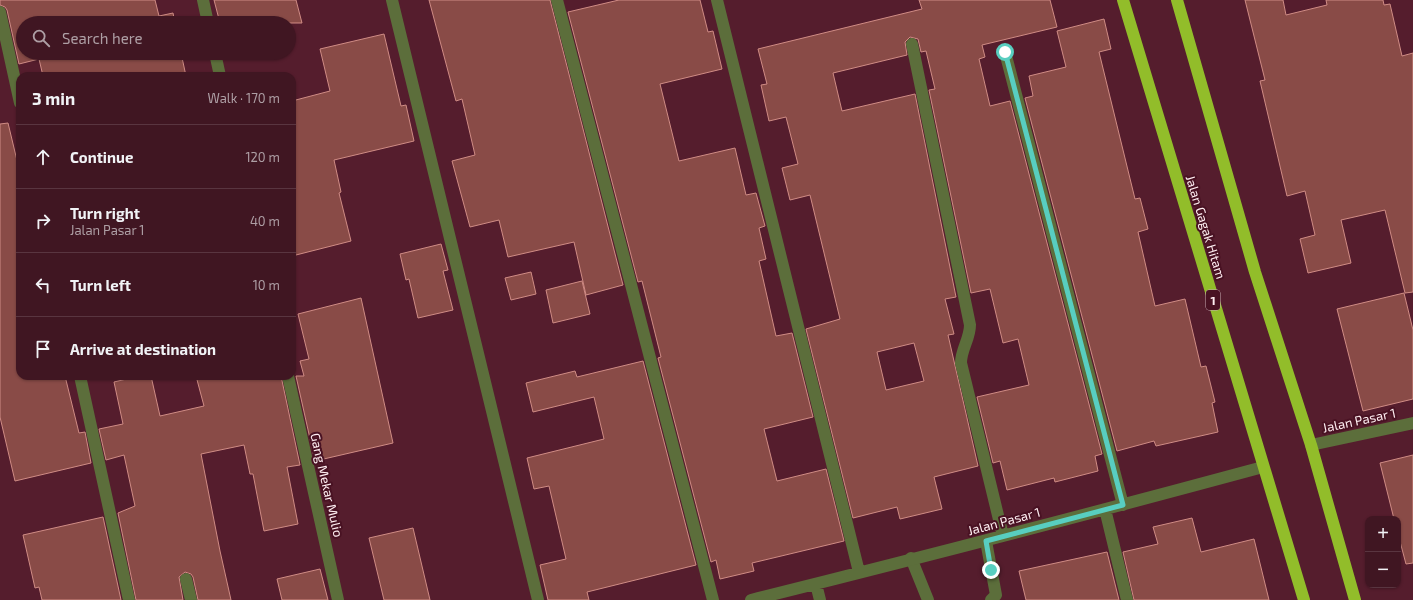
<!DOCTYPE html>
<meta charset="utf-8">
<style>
:root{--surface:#401622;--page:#471f2a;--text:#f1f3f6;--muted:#ae9fa5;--line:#593540}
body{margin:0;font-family:"Exo 2",sans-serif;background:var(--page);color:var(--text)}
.controls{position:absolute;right:12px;bottom:12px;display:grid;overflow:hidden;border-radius:8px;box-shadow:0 1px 3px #0004}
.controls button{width:36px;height:36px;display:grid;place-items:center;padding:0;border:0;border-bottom:1px solid var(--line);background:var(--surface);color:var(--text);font:20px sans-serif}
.stop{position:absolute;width:12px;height:12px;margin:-9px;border:3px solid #58cec0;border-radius:50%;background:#fff}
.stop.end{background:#58cec0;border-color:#fff;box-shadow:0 1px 4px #0008}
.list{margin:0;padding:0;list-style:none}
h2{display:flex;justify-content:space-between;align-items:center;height:52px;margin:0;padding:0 16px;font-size:17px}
h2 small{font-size:13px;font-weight:400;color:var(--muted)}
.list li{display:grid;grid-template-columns:26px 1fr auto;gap:12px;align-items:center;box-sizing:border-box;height:64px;padding:0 16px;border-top:1px solid var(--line)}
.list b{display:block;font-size:15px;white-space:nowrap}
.list p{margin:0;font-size:13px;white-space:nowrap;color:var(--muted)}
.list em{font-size:13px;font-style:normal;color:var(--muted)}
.icon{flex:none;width:22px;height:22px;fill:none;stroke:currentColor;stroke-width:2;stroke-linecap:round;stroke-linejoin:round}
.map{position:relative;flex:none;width:1413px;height:600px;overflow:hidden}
.search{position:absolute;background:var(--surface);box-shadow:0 1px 3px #0004;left:16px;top:16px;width:280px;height:44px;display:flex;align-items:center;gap:10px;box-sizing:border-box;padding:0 14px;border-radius:22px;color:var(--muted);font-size:15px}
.panel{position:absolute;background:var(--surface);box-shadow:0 1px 3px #0004;left:16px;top:72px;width:280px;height:308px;border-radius:12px}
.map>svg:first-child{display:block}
.building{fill:#894b47;stroke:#d08c85;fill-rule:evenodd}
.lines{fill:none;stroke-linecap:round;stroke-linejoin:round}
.lane{stroke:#5c6e3b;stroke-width:12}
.street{stroke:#5c6e3b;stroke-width:12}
.highway{stroke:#92bd2a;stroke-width:12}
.route{stroke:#58cec0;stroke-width:5}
.labels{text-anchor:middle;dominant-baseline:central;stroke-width:4;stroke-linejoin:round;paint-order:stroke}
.shield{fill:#491223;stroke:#c8adb4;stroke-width:1}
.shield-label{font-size:12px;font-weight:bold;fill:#ffeff2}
.street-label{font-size:13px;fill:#ffeff2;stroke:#491223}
</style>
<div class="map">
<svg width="1413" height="600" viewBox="0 0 1413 600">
<rect width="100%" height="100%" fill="#551d2d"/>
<!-- building -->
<path class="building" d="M 0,0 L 155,0 L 159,16 L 173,13 L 175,23 L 23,23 L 23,53 L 181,53 L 186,76 L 43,76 L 39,59 L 19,64 L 7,10 L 5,7 L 0,5 Z
M 214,0 L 296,0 L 302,23 L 220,23 Z
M 429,0 L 550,0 L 623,285 L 586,295 L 574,242 L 508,257 L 499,220 L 470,227 L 452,161 L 475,155 L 462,99 L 456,101 Z
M 619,0 L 700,0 L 708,32 L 713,31 L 722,69 L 660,84 L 679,161 L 735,148 L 746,195 L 756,193 L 765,226 L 759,228 L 766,259 L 759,261 L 776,336 L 792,333 L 813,417 L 764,429 L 777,481 L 826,469 L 844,541 L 752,563 L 754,571 L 720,579 L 716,560 L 711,562 L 658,358 L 661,357 L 642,281 L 638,282 L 568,12 Z
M 919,0 L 1050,0 L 1057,27 L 982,45 L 985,57 L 979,59 L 990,106 L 1010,101 L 1102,454 L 1095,456 L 1098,471 L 1055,482 L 1054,478 L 1007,490 L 1000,461 L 993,463 L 977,397 L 1029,385 L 1018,339 L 1003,343 L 990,289 L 971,293 L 929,90 L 935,89 L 926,51 L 921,52 L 918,39 L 910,37 L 905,42 L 907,55 L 833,73 L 842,111 L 915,94 L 956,297 L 945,299 L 954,334 L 948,335 L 978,466 L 934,477 L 942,509 L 900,519 L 897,507 L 853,518 L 806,329 L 840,319 L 810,195 L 790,200 L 782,168 L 798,164 L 786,117 L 769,121 L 761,85 L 767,84 L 758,49 L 922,9 ZM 914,343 L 924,381 L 886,390 L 877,352 Z
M 1245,0 L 1283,0 L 1286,15 L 1327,5 L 1326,0 L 1383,0 L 1384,5 L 1390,4 L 1402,56 L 1413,53 L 1413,292 L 1405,293 L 1385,210 L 1341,220 L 1351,263 L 1308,273 L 1300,239 L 1315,235 L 1305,191 L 1287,196 L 1260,81 L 1265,80 Z
M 1104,19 L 1111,49 L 1099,52 L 1135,199 L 1140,198 L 1148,229 L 1138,232 L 1155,306 L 1185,299 L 1201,367 L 1206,366 L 1215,402 L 1212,403 L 1218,432 L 1156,446 L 1154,441 L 1117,451 L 1025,98 L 1033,96 L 1029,76 L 1066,67 L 1057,31 Z
M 384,34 L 401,106 L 406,105 L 414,141 L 334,160 L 341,192 L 339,193 L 351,241 L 292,256 L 292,101 L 330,91 L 320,49 Z
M 8,123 L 20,173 L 20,376 L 65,376 L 79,433 L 85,432 L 91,463 L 15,481 L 0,417 L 0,124 Z
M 441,244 L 448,270 L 443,271 L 453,310 L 418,318 L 409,279 L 406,280 L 400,254 Z
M 531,272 L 536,294 L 511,300 L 505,278 Z
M 582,281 L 590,314 L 553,323 L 546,290 Z
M 1404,293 L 1413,330 L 1413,399 L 1363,411 L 1337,309 Z
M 361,298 L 393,443 L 315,461 L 296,376 L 304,376 L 300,361 L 309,359 L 298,314 Z
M 643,361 L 696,565 L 587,592 L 589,600 L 548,600 L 540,565 L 566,559 L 549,486 L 534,489 L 527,458 L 604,439 L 594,397 L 533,412 L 526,383 L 575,371 L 577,377 Z
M 139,376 L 151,376 L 160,416 L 204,406 L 196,376 L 281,376 L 300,465 L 287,467 L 298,524 L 264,531 L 253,474 L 250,474 L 244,445 L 201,454 L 220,551 L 231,600 L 198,600 L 193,577 L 191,574 L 185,572 L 179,577 L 183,600 L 136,600 L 118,513 L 135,506 L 124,455 L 106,460 L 99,429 L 123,424 L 114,382 Z
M 1413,455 L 1413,563 L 1406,564 L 1398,534 L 1398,519 L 1394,519 L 1380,463 Z
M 103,517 L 121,600 L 42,600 L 39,587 L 35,588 L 23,535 Z
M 1192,518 L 1201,552 L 1254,539 L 1269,600 L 1134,600 L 1123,552 L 1158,544 L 1153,527 Z
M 413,528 L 430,600 L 384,600 L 369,538 Z
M 1107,552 L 1119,600 L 1026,600 L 1019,571 Z
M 320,569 L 328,600 L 282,600 L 277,579 Z"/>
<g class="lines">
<!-- lane -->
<path class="lane" d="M 986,541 L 996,595 L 991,600
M 911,558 L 928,600"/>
<!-- street -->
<path class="street" d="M 203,0 L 208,23
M 392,0 L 538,600
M 557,0 L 713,600
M 717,0 L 859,572
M 0,12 L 20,103
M 912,44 L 970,325 C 970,339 961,349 961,363 L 1003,536
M 1005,52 L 1123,505
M 215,53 L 220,76
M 80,376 L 129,600
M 288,376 L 338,600
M 1311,445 L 1413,423
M 1105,509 L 1127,600
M 186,579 L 191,600
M 816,584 L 820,600
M 751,600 C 923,557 1093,513 1263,467"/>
<!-- highway -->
<path class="highway" d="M 1123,0 L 1304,600
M 1177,0 L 1255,272 L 1311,445 L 1355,600"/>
</g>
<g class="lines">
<!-- route -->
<path class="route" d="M 991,570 L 986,541 L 1123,505 L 1005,52"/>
</g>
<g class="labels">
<!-- shield labels -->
<rect class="shield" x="1206" y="290" width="14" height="20" rx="3"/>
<g class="shield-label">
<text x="1213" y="300">1</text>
</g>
<!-- street labels -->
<g class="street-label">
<text transform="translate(1206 227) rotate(73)">Jalan Gagak Hitam</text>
<text transform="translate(1359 420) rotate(-12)">Jalan Pasar 1</text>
<text transform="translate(327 485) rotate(77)">Gang Mekar Mulio</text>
<text transform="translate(1004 521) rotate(-15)">Jalan Pasar 1</text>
</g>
</g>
</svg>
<div class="controls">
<button>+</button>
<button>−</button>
</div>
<div class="stop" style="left:1005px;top:52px"></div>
<div class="stop end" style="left:991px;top:570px"></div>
<div class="search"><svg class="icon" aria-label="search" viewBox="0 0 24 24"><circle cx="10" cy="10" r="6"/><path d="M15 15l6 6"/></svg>Search here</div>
<section class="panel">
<h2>3 min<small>Walk · 170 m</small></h2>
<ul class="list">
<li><svg class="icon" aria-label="ahead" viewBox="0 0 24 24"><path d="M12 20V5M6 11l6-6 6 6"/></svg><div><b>Continue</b></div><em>120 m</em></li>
<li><svg class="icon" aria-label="right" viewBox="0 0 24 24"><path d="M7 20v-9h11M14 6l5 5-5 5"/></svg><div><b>Turn right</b><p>Jalan Pasar 1</p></div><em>40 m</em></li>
<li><svg class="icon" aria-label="left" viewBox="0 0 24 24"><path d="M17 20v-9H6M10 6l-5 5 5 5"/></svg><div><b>Turn left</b></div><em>10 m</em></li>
<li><svg class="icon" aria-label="arrive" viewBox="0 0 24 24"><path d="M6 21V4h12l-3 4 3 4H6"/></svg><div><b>Arrive at destination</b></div></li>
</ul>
</section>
</div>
